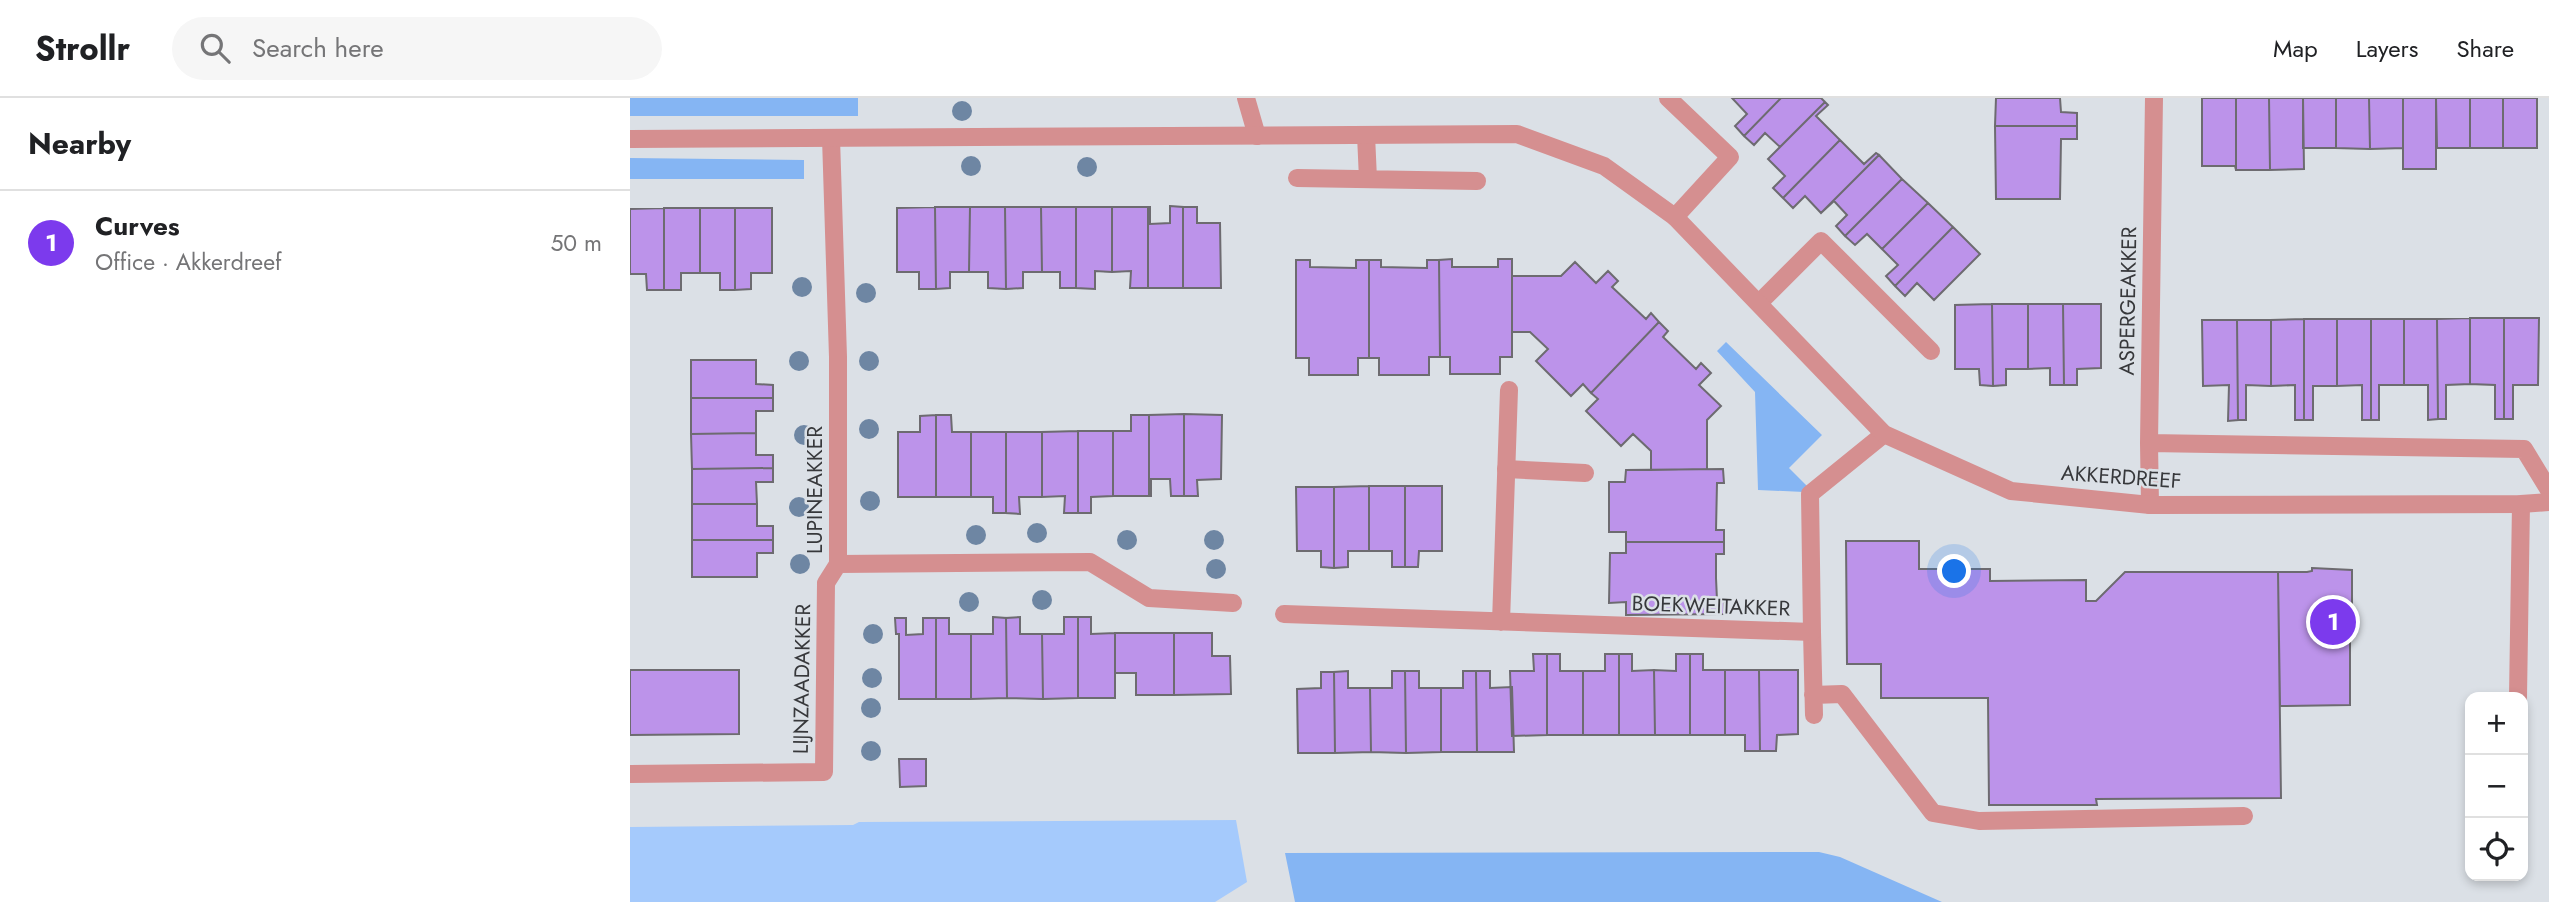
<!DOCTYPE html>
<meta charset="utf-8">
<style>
:root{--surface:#fff;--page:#f6f6f6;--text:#202124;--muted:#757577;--line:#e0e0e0;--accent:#7c3aed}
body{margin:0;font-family:Jost,sans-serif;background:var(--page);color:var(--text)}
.controls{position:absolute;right:21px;bottom:21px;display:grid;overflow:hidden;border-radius:14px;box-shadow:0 4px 10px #0003}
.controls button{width:63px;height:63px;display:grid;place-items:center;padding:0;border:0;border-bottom:2px solid var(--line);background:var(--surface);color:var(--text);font:35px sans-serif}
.you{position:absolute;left:1325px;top:474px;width:24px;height:24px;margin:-18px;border:5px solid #fff;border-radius:50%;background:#1a73e8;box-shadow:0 0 0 10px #1a73e833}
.badge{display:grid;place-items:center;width:46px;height:46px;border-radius:50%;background:var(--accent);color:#fff;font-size:23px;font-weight:700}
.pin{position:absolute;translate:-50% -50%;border:4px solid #fff;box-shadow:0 2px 7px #0006}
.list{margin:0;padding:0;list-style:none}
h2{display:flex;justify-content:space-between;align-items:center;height:91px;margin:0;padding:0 28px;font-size:30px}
h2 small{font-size:23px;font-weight:400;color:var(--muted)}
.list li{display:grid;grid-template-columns:46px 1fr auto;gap:21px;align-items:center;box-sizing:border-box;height:105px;padding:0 28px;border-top:2px solid var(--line)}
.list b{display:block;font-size:26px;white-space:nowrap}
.list p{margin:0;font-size:23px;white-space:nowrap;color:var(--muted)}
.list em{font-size:23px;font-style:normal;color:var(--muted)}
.icon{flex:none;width:38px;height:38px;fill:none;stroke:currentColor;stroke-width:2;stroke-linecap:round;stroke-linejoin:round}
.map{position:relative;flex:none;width:1919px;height:804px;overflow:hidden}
header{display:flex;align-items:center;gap:42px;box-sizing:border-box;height:98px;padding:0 35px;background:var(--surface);border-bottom:2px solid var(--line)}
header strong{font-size:33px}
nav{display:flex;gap:38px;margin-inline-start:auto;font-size:24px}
.search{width:490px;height:63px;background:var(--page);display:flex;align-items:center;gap:18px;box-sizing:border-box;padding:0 24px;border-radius:38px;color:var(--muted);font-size:26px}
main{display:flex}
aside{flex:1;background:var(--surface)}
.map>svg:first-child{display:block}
.green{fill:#a5cafc}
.forest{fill:#85b5f3}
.building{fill:#bc93ea;stroke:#6d6b70;stroke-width:2}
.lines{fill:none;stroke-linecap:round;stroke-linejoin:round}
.service{stroke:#d58f90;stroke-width:18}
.minor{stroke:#d58f90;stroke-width:18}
.tertiary{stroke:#d58f90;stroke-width:18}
.tree{fill:#6e86a3}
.labels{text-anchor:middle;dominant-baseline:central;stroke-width:5;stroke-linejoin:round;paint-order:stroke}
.street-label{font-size:21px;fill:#37383b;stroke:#dbe0e6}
</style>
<header>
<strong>Strollr</strong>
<div class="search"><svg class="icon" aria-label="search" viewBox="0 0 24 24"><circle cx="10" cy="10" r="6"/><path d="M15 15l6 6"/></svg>Search here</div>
<nav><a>Map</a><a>Layers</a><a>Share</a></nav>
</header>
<main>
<aside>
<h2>Nearby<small></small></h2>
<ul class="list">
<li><span class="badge">1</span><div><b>Curves</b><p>Office · Akkerdreef</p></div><em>50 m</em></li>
</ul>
</aside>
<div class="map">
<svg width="1919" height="804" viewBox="0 0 1919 804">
<rect width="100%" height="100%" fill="#dbe0e6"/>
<!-- green -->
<path class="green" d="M 606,722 L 617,784 L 585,804 L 0,804 L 0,729 L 223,727 L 229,724 Z"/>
<!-- forest -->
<path class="forest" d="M 0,0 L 228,0 L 228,18 L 0,18 Z
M 0,60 L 174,62 L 174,81 L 0,81 Z
M 1096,244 L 1192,337 L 1159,370 L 1178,389 L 1174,394 L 1128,392 L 1125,294 L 1087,253 Z
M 1189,754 L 1210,759 L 1312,804 L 665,804 L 655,755 Z"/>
<!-- building -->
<path class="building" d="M 1151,0 L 1191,0 L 1195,4 L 1150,49 L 1135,35 L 1124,47 L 1114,38 Z
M 1151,0 L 1114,38 L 1105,28 L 1117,16 L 1102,0 Z
M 1366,0 L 1430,0 L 1431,14 L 1447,15 L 1447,28 L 1365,28 Z
M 1572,0 L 1606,0 L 1606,72 L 1605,68 L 1572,68 Z
M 1606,0 L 1639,0 L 1640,72 L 1606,72 Z
M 1639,0 L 1673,0 L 1674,71 L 1640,72 Z
M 1673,0 L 1706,0 L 1706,50 L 1673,50 Z
M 1706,0 L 1739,0 L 1740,51 L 1706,50 Z
M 1739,0 L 1773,0 L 1773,50 L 1740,51 Z
M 1773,0 L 1806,0 L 1806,71 L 1773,71 Z
M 1806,0 L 1840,0 L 1840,50 L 1807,50 Z
M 1840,0 L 1873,0 L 1873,50 L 1840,50 Z
M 1873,0 L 1907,0 L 1907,50 L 1873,50 Z
M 1195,4 L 1198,7 L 1186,18 L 1210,42 L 1153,100 L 1143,90 L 1155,78 L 1138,61 Z
M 1365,28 L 1447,28 L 1447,41 L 1431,41 L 1430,101 L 1366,101 Z
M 1210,42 L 1234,66 L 1246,55 L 1249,57 L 1191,115 L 1175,98 L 1163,110 L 1153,100 Z
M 1249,57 L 1272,81 L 1215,138 L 1206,128 L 1217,117 L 1204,103 L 1191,115 Z
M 1272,81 L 1298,105 L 1252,151 L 1237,136 L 1225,147 L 1215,138 Z
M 1298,105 L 1323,129 L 1265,188 L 1256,178 L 1268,167 L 1252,151 Z
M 540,108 L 553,109 L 553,190 L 518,190 L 518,109 L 520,109 L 520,126 L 540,125 Z
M 305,109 L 306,191 L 289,191 L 289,174 L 267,174 L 267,110 Z
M 305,109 L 340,109 L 339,174 L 320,174 L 320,190 L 306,191 Z
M 340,109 L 375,109 L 376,191 L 358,190 L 358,174 L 339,174 Z
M 375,109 L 411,109 L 412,174 L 393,174 L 393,190 L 376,191 Z
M 411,109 L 446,109 L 446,190 L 430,190 L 430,174 L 412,174 Z
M 446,109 L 482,109 L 482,174 L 465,173 L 465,191 L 446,190 Z
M 482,109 L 518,109 L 518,190 L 500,190 L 501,173 L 482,174 Z
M 553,109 L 567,109 L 567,125 L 590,125 L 591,190 L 553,190 Z
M 34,110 L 70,110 L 70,175 L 51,175 L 51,192 L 34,192 Z
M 34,110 L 34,192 L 17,192 L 16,176 L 0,176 L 0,111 Z
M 70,110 L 105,110 L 105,192 L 90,192 L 90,175 L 70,175 Z
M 105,110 L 142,110 L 142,175 L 121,175 L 121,191 L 105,192 Z
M 1323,129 L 1350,156 L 1304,202 L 1287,185 L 1275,198 L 1265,188 Z
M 822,161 L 822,169 L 868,169 L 868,161 L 882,161 L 882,259 L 870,259 L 870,276 L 820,276 L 820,259 L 810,259 L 809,162 Z
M 666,162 L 680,162 L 680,169 L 726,170 L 726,162 L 739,162 L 739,260 L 728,260 L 728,277 L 679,277 L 679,260 L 666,260 Z
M 739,162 L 751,162 L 751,169 L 797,170 L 797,162 L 809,162 L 810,259 L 799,259 L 799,277 L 749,277 L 749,260 L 739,260 Z
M 945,164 L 966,185 L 978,173 L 988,183 L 982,189 L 1016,221 L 1021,215 L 1029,224 L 961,295 L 953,286 L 941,298 L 906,263 L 918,251 L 900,234 L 882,234 L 882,178 L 931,178 Z
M 1362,206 L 1398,206 L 1398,271 L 1376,271 L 1376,287 L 1363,288 Z
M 1362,206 L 1363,288 L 1350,287 L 1349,271 L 1325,271 L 1325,207 Z
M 1398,206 L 1433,206 L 1434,287 L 1420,287 L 1420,270 L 1398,271 Z
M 1433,206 L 1471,206 L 1471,270 L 1447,271 L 1447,287 L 1434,287 Z
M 1840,220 L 1874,220 L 1874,321 L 1865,321 L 1865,287 L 1840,286 Z
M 1840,220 L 1840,286 L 1816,287 L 1816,321 L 1808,321 L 1807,221 Z
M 1874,220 L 1909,220 L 1908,287 L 1883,287 L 1883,321 L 1874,321 Z
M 1674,221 L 1707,221 L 1707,288 L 1683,288 L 1683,322 L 1674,322 Z
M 1674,221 L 1674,322 L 1665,322 L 1665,287 L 1641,288 L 1641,222 Z
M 1707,221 L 1741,221 L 1741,322 L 1732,322 L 1732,287 L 1707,288 Z
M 1741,221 L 1774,221 L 1774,287 L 1749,287 L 1749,322 L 1741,322 Z
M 1774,221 L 1807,221 L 1808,321 L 1798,322 L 1798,287 L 1774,287 Z
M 1572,222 L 1607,222 L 1608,322 L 1598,323 L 1599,287 L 1573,288 Z
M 1607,222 L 1641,222 L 1641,288 L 1616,287 L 1616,322 L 1608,322 Z
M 1029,224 L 1038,233 L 1033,239 L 1066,271 L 1071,265 L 1081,275 L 1069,287 L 1091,308 L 1077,322 L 1077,371 L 1021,372 L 1021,353 L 1003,336 L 991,348 L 956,313 L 968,301 L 961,295 Z
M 61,262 L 126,262 L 126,286 L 143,287 L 143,300 L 61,300 Z
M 61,300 L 143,300 L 143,313 L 126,313 L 126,335 L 61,336 Z
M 554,316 L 592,317 L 591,381 L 567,382 L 568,398 L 554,398 Z
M 554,316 L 554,398 L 541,398 L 540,381 L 521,381 L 521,398 L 519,398 L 519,317 Z
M 306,317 L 306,399 L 268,399 L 268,334 L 290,334 L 290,318 Z
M 306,317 L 321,317 L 322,334 L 341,334 L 341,399 L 306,399 Z
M 501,317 L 519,317 L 519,398 L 483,398 L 483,333 L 501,333 Z
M 448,333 L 448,415 L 434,415 L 435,398 L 412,399 L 412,334 Z
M 448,333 L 483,333 L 483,398 L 461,399 L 461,415 L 448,415 Z
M 341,334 L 376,334 L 376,415 L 363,415 L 363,399 L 341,399 Z
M 376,334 L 412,334 L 412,399 L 389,399 L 390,416 L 376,415 Z
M 126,335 L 126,357 L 143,357 L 143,370 L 62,371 L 61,336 Z
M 143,370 L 143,384 L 126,384 L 127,406 L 62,406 L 62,371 Z
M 1093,371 L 1094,385 L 1087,385 L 1086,432 L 1094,432 L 1094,444 L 996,444 L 996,434 L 979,434 L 979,384 L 995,384 L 996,372 Z
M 739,388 L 739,453 L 718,453 L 718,469 L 704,470 L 704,389 Z
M 739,388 L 775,388 L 775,469 L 762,469 L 762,453 L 739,453 Z
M 775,388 L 812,388 L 812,453 L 789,453 L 788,469 L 775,469 Z
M 666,389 L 704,389 L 704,470 L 691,469 L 691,453 L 667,453 Z
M 62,406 L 127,406 L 127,428 L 143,428 L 143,442 L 62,442 Z
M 62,442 L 143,442 L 143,455 L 127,455 L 127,479 L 62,479 Z
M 1216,443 L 1289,443 L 1289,471 L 1360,471 L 1360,483 L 1456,482 L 1456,503 L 1466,503 L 1495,474 L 1648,474 L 1651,700 L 1466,701 L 1467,707 L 1359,707 L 1358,600 L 1251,600 L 1251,566 L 1217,566 Z
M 996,444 L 1094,444 L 1094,456 L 1086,456 L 1086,480 L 1087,502 L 1094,502 L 1094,516 L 996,517 L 996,504 L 979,505 L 980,455 L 996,455 Z
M 1682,470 L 1722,472 L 1722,505 L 1710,506 L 1710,523 L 1718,524 L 1720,529 L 1720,607 L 1650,608 L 1648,474 L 1677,474 L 1682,473 Z
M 363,519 L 376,520 L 377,600 L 341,601 L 341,536 L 363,536 Z
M 390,519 L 390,536 L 412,536 L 413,601 L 377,600 L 376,520 Z
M 434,519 L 448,519 L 448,600 L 413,601 L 412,536 L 434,536 Z
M 448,519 L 461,519 L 461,536 L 485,535 L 485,600 L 448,600 Z
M 265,520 L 276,520 L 276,537 L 293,536 L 293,520 L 306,520 L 306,601 L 269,601 L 269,536 L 266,536 Z
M 306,520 L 319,520 L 319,536 L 341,536 L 341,601 L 306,601 Z
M 485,535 L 544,535 L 544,597 L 506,597 L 506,575 L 485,575 Z
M 544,535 L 582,535 L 582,558 L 600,558 L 601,596 L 544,597 Z
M 903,556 L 917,556 L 917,637 L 882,638 L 880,573 L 904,573 Z
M 917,556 L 930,556 L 930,573 L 953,573 L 953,637 L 917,637 Z
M 975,556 L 989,556 L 989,637 L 953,637 L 953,573 L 975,573 Z
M 989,556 L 1002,556 L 1002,573 L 1024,572 L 1025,637 L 989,637 Z
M 1046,556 L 1060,556 L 1060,637 L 1025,637 L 1024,572 L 1046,573 Z
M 1060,556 L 1073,556 L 1073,572 L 1095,572 L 1095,637 L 1060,637 Z
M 0,572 L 109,572 L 109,636 L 0,637 Z
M 1095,572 L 1129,572 L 1130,653 L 1115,653 L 1115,637 L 1095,637 Z
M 1129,572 L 1168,572 L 1168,636 L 1147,637 L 1146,653 L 1130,653 Z
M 718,573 L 718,590 L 740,590 L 741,654 L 705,655 L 704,574 Z
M 762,573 L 775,573 L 776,655 L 741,654 L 740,590 L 762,590 Z
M 775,573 L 789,573 L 789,590 L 811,590 L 811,654 L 776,655 Z
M 833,573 L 846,573 L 847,654 L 811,654 L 811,590 L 833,590 Z
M 846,573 L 860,573 L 860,590 L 882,589 L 884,654 L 847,654 Z
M 691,574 L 704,574 L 705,655 L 668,655 L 667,591 L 691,590 Z
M 269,661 L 296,661 L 296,688 L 270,689 Z"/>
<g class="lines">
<!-- service -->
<path class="service" d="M 736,37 L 738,81
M 667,80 L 847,83
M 876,371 L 955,375
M 1182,534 L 1184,617
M 1183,597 L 1212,596 L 1303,715 L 1349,723 L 1614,718"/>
<!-- minor -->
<path class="minor" d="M 616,0 L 627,38
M 1038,0 L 1100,59 L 1045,119
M 201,40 L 208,259 L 208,466
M 1129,205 L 1191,143 L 1301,253
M 1519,345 L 1894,351 L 1919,392
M 1520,407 L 1519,345 L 1524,0
M 208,466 L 460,464 L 519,500 L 603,505
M 654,516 L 1182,534 L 1180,396 L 1254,336
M 871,524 L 879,292
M 1888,599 L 1891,406
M 0,676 L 194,674 L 196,485 L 208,466"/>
<!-- tertiary -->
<path class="tertiary" d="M 0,41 L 887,36 L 974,68 L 1045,119 L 1254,336 L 1381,393 L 1520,407 L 1891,406 L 1919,404"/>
</g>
<!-- trees -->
<g class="tree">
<circle cx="332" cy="13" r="10"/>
<circle cx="341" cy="68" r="10"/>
<circle cx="457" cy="69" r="10"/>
<circle cx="172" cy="189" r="10"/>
<circle cx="236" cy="195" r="10"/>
<circle cx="169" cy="263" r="10"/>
<circle cx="239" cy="263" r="10"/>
<circle cx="239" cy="331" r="10"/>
<circle cx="174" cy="337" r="10"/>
<circle cx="240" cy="403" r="10"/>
<circle cx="169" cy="409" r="10"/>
<circle cx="407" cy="435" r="10"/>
<circle cx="346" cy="437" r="10"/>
<circle cx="497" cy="442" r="10"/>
<circle cx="584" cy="442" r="10"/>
<circle cx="170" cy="466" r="10"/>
<circle cx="586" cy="471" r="10"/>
<circle cx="412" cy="502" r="10"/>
<circle cx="339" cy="504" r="10"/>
<circle cx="243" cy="536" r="10"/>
<circle cx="242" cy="580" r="10"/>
<circle cx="241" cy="610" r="10"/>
<circle cx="241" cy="653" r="10"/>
</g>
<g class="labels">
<!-- street labels -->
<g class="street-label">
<text transform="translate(1498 203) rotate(-89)">ASPERGEAKKER</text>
<text transform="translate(1491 379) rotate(4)">AKKERDREEF</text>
<text transform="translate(185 392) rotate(-90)">LUPINEAKKER</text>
<text transform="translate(1081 508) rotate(2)">BOEKWEITAKKER</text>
<text transform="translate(172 581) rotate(-89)">LIJNZAADAKKER</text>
</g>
</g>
</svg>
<div class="controls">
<button>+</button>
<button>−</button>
<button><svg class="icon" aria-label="locate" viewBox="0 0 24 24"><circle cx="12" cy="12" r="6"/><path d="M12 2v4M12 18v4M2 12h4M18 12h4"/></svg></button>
</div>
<div class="you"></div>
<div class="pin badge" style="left:1703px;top:524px">1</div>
</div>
</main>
